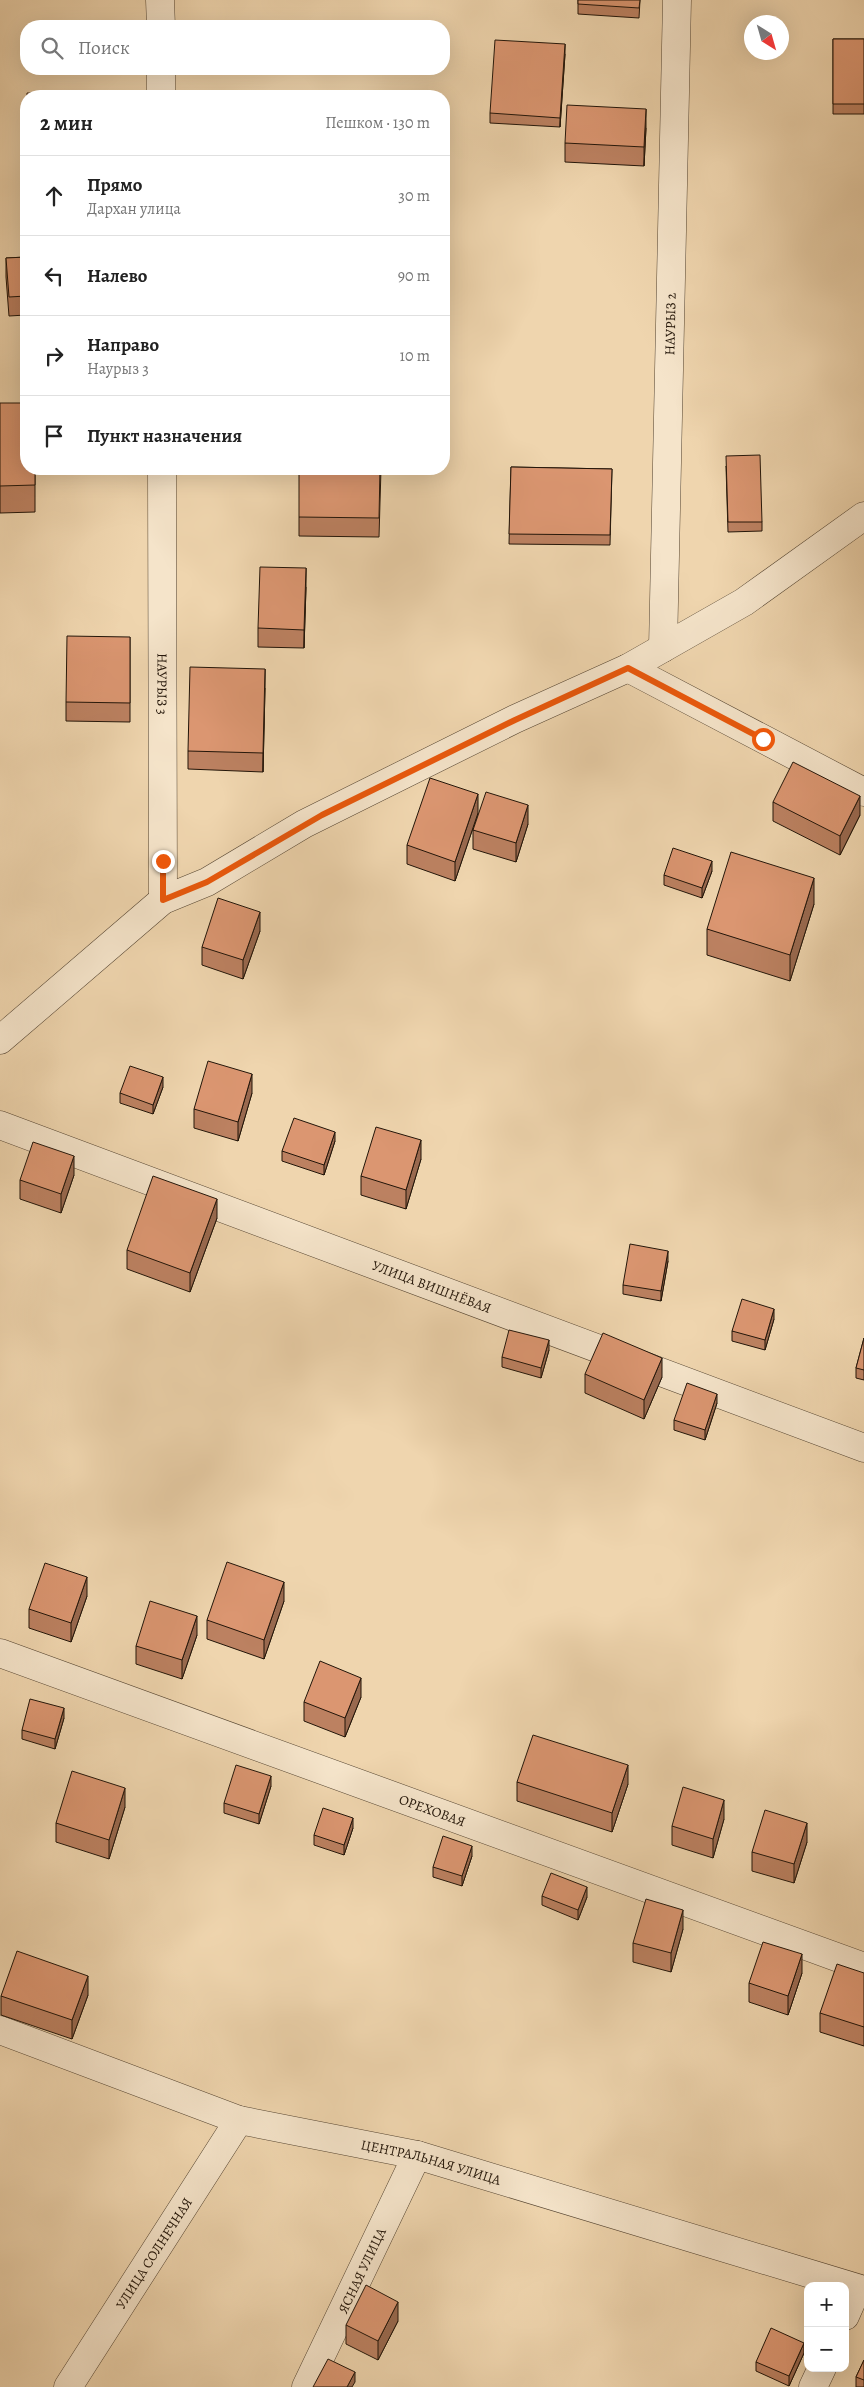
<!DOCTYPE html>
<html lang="ru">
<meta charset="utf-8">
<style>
:root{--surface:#fff;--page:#f6f6f6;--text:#222;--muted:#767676;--line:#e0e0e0}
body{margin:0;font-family:Alegreya,serif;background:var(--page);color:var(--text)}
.controls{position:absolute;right:15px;bottom:15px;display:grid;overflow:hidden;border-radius:10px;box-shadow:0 5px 20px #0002}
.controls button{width:45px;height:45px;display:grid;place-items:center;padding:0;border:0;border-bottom:1px solid var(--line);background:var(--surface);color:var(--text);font:25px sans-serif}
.compass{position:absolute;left:744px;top:15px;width:45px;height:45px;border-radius:50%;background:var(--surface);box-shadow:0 5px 20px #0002;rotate:143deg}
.stop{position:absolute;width:15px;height:15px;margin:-11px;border:4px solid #ea580c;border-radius:50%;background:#fff}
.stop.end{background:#ea580c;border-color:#fff;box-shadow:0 1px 5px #0008}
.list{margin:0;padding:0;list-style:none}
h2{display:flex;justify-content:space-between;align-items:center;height:65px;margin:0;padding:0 20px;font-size:21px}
h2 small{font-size:16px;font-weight:400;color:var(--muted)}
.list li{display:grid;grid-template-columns:32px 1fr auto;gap:15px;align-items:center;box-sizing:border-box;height:80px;padding:0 20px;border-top:1px solid var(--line)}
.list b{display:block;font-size:19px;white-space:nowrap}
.list p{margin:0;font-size:16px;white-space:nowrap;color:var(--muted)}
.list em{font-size:16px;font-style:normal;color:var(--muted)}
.icon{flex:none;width:28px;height:28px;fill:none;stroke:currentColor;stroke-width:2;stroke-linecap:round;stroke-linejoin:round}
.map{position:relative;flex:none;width:864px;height:2387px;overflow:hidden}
.search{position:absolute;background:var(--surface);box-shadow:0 5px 20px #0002;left:20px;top:20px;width:430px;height:55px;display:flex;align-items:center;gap:12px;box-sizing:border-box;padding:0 18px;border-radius:20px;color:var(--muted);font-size:19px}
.panel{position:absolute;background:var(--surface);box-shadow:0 5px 20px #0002;left:20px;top:90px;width:430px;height:385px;border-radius:20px}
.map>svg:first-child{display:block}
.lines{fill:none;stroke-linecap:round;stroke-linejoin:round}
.street-casing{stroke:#554532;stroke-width:29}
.street{stroke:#f5e4ca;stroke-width:28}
.wall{fill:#bc8161;stroke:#221509}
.shaded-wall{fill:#99694f;stroke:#221509}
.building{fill:#db9671;stroke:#221509}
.route{stroke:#ea580c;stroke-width:6}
.labels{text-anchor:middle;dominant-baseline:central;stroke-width:4;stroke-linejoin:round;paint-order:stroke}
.street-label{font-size:14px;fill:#221509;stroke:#f5e4ca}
</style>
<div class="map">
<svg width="864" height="2387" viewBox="0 0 864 2387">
<rect width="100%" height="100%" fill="#efd5ae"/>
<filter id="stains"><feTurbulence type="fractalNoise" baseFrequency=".004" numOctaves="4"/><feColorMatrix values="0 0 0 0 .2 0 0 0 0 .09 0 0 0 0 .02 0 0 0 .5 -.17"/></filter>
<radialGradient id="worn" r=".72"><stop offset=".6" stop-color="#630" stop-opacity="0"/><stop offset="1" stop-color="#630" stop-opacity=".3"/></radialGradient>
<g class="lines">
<!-- street casing -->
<g class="street-casing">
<g id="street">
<path d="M 160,0 L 161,26"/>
<path d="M 161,69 L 161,96"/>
<path id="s1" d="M 162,469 L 163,900"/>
<path id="s2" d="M 663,648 L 677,0"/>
<path d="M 628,668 L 864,792"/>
<path d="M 0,1040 L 163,900 L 207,882 L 304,824 L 515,719 L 628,668 L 744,602 L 864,516"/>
<path id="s3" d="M 0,1125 L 864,1448"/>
<path id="s4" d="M 0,1653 L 864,1967"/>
<path id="s5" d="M 0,2030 L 239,2120 L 417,2155 L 864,2290"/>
<path d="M 845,2316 L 857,2289"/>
<path id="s6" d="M 68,2387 L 239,2120"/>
<path id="s7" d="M 306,2387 L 417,2155"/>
<path d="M 813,2387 L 822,2368"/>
</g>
</g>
<!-- street -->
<use href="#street" class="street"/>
</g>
<!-- wall -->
<path class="wall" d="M 578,0 L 640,0 L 639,18 L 578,14 Z
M 833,39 L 864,39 L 864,114 L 833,114 Z
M 565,54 L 560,127 L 490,123 L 490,113 Z
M 646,128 L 644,166 L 565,162 L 565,143 Z
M 26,257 L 26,315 L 9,316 L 6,277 L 6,258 Z
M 0,403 L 35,469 L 35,512 L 0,513 Z
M 726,466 L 762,522 L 762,531 L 728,532 Z
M 511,467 L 612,469 L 610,545 L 509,544 Z
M 381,469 L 379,537 L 299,536 L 299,517 Z
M 306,587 L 304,648 L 258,647 L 258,628 Z
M 130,637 L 130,722 L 66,721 L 66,702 Z
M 265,688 L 263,772 L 188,769 L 188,751 Z
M 773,802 L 860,815 L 840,855 L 773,821 Z
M 478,813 L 455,881 L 407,864 L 407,845 Z
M 528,824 L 516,862 L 473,849 L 473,830 Z
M 712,871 L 702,898 L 664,885 L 664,875 Z
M 814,904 L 790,981 L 707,955 L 707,929 Z
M 260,931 L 243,979 L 202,965 L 202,947 Z
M 163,1087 L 153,1114 L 120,1103 L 120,1093 Z
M 252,1093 L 238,1141 L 194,1128 L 194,1109 Z
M 335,1141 L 324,1175 L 282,1161 L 282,1151 Z
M 421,1159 L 406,1209 L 361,1195 L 361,1176 Z
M 74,1175 L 61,1213 L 20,1199 L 20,1180 Z
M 217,1218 L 190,1292 L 127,1269 L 127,1250 Z
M 668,1261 L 661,1301 L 623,1294 L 623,1285 Z
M 774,1319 L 765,1350 L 732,1341 L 732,1331 Z
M 864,1338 L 864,1380 L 856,1378 L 856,1368 Z
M 549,1350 L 541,1378 L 502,1367 L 502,1357 Z
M 585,1374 L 662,1377 L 644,1419 L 585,1393 Z
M 717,1403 L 705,1440 L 674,1430 L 674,1420 Z
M 87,1596 L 71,1642 L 29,1628 L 29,1609 Z
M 284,1601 L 264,1659 L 207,1639 L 207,1620 Z
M 197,1635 L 182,1679 L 136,1664 L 136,1646 Z
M 361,1697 L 345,1737 L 304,1721 L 304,1702 Z
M 64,1718 L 55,1749 L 22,1739 L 22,1730 Z
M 517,1782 L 628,1784 L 612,1832 L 517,1801 Z
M 271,1786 L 259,1824 L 224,1813 L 224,1803 Z
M 125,1807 L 109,1859 L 56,1842 L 56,1823 Z
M 724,1819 L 713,1858 L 672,1845 L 672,1826 Z
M 353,1828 L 344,1855 L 314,1845 L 314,1835 Z
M 807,1842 L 794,1883 L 752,1871 L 752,1852 Z
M 472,1856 L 462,1886 L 433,1877 L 433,1867 Z
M 542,1896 L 587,1897 L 578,1920 L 542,1905 Z
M 683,1929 L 671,1972 L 633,1962 L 633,1943 Z
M 802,1973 L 788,2015 L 749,2002 L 749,1983 Z
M 864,1973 L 864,2046 L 820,2032 L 820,2013 Z
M 88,1995 L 72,2039 L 1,2015 L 1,1996 Z
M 398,2321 L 378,2360 L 346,2344 L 346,2325 Z
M 804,2353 L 789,2386 L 756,2371 L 756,2362 Z
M 864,2360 L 864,2387 L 856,2387 L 856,2377 Z"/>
<!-- shaded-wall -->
<path class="shaded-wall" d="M 565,44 L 565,54 L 560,127 L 560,118 Z
M 646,109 L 646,128 L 644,166 L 644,147 Z
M 306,568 L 306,587 L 304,648 L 304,630 Z
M 265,669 L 265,688 L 263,772 L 263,753 Z
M 478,794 L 478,813 L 455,881 L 455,862 Z
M 860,796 L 860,815 L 840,855 L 840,836 Z
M 528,805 L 528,824 L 516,862 L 516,843 Z
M 712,861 L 712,871 L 702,898 L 702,888 Z
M 814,878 L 814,904 L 790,981 L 790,955 Z
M 260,912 L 260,931 L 243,979 L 243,960 Z
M 252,1074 L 252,1093 L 238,1141 L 238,1122 Z
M 163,1077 L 163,1087 L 153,1114 L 153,1105 Z
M 335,1132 L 335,1141 L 324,1175 L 324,1165 Z
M 421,1140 L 421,1159 L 406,1209 L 406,1190 Z
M 74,1156 L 74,1175 L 61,1213 L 61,1194 Z
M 217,1199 L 217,1218 L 190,1292 L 190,1273 Z
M 668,1251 L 668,1261 L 661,1301 L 661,1291 Z
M 774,1309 L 774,1319 L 765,1350 L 765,1340 Z
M 549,1340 L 549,1350 L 541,1378 L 541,1368 Z
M 662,1358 L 662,1377 L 644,1419 L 644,1400 Z
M 717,1394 L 717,1403 L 705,1440 L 705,1430 Z
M 87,1577 L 87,1596 L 71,1642 L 71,1623 Z
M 284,1582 L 284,1601 L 264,1659 L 264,1640 Z
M 197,1616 L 197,1635 L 182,1679 L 182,1660 Z
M 361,1678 L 361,1697 L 345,1737 L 345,1718 Z
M 64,1708 L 64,1718 L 55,1749 L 55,1739 Z
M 628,1765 L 628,1784 L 612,1832 L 612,1813 Z
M 271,1776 L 271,1786 L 259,1824 L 259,1814 Z
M 125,1788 L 125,1807 L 109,1859 L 109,1840 Z
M 724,1800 L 724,1819 L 713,1858 L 713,1839 Z
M 353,1818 L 353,1828 L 344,1855 L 344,1845 Z
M 807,1823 L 807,1842 L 794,1883 L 794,1864 Z
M 472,1846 L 472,1856 L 462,1886 L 462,1876 Z
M 587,1887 L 587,1897 L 578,1920 L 578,1910 Z
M 683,1910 L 683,1929 L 671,1972 L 671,1953 Z
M 802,1954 L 802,1973 L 788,2015 L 788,1996 Z
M 88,1976 L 88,1995 L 72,2039 L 72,2020 Z
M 398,2302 L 398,2321 L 378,2360 L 378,2341 Z
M 804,2343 L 804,2353 L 789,2386 L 789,2376 Z
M 355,2372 L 355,2382 L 352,2387 L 347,2387 Z"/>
<!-- building -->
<path class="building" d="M 578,0 L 640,0 L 639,8 L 578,4 Z
M 833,39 L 864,39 L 864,104 L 833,104 Z
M 495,40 L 565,44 L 560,118 L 490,113 Z
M 27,93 L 118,95 L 118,96 L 27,96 Z
M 567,105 L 646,109 L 644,147 L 565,143 Z
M 26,257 L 26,296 L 9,297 L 6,258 Z
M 0,403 L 26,403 L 26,469 L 35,469 L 35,485 L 0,486 Z
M 760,455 L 762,522 L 728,522 L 726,456 Z
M 511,467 L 612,469 L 610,535 L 509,534 Z
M 299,469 L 380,469 L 379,518 L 299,517 Z
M 260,567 L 306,568 L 304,630 L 258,628 Z
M 67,636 L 130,637 L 130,703 L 66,702 Z
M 190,667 L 265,669 L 263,753 L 188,751 Z
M 793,762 L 860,796 L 840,836 L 773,802 Z
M 430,778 L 478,794 L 455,862 L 407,845 Z
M 486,792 L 528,805 L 516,843 L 473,830 Z
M 673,848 L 712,861 L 702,888 L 664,875 Z
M 731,852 L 814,878 L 790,955 L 707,929 Z
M 218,898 L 260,912 L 243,960 L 202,947 Z
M 208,1061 L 252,1074 L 238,1122 L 194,1109 Z
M 130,1066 L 163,1077 L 153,1105 L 120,1093 Z
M 294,1118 L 335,1132 L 324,1165 L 282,1151 Z
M 376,1127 L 421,1140 L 406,1190 L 361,1176 Z
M 33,1142 L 74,1156 L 61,1194 L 20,1180 Z
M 153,1176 L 217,1199 L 190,1273 L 127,1250 Z
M 630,1244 L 668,1251 L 661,1291 L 623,1285 Z
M 742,1299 L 774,1309 L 765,1340 L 732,1331 Z
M 509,1330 L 549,1340 L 541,1368 L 502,1357 Z
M 603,1333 L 662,1358 L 644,1400 L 585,1374 Z
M 864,1338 L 864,1370 L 856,1368 Z
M 687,1383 L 717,1394 L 705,1430 L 674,1420 Z
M 227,1562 L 284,1582 L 264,1640 L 207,1620 Z
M 45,1563 L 87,1577 L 71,1623 L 29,1609 Z
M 150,1601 L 197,1616 L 182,1660 L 136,1646 Z
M 320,1661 L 361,1678 L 345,1718 L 304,1702 Z
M 30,1699 L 64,1708 L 55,1739 L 22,1730 Z
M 533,1735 L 628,1765 L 612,1813 L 517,1782 Z
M 236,1765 L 271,1776 L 259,1814 L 224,1803 Z
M 72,1771 L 125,1788 L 109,1840 L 56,1823 Z
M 683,1787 L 724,1800 L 713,1839 L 672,1826 Z
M 323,1808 L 353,1818 L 344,1845 L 314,1835 Z
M 765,1810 L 807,1823 L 794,1864 L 752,1852 Z
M 443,1836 L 472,1846 L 462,1876 L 433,1867 Z
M 551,1873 L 587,1887 L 578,1910 L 542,1896 Z
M 646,1899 L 683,1910 L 671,1953 L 633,1943 Z
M 763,1942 L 802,1954 L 788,1996 L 749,1983 Z
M 17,1951 L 88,1976 L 72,2020 L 1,1996 Z
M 837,1964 L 864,1973 L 864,2027 L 820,2013 Z
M 366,2285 L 398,2302 L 378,2341 L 346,2325 Z
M 771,2328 L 804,2343 L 789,2376 L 756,2362 Z
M 328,2359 L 355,2372 L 347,2387 L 313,2387 Z
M 864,2360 L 864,2380 L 856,2377 Z"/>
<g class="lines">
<!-- route -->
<path class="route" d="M 163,861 L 163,900 L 207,882 L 322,815 L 515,720 L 628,668 L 763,739"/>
</g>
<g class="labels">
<!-- street labels -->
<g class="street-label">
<text stroke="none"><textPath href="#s2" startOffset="324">НАУРЫЗ 2</textPath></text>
<text stroke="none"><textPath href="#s1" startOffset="215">НАУРЫЗ 3</textPath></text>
<text stroke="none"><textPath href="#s3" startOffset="461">УЛИЦА ВИШНЁВАЯ</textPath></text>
<text stroke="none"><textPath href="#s4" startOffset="460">ОРЕХОВАЯ</textPath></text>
<text stroke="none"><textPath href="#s5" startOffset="452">ЦЕНТРАЛЬНАЯ УЛИЦА</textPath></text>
<text stroke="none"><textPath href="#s6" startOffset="159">УЛИЦА СОЛНЕЧНАЯ</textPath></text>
<text stroke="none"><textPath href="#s7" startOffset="129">ЯСНАЯ УЛИЦА</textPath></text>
</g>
</g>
<rect width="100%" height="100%" filter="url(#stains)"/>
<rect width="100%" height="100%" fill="url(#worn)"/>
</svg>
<div class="controls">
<button>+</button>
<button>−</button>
</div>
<svg class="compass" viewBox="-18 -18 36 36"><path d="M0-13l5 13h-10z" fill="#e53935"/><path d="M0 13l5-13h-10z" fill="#767676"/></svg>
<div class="stop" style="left:763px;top:739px"></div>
<div class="stop end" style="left:163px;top:861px"></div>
<div class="search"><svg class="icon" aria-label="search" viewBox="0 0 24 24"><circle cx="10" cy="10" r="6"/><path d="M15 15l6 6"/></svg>Поиск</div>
<section class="panel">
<h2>2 мин<small>Пешком · 130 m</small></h2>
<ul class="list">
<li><svg class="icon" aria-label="ahead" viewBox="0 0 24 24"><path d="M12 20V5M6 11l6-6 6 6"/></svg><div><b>Прямо</b><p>Дархан улица</p></div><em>30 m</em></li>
<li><svg class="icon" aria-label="left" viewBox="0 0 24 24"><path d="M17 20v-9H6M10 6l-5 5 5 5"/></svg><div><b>Налево</b></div><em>90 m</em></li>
<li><svg class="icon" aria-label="right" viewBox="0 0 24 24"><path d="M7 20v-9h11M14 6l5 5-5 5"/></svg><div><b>Направо</b><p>Наурыз 3</p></div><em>10 m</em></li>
<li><svg class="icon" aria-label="arrive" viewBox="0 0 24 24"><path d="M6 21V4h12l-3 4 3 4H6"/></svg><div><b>Пункт назначения</b></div></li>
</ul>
</section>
</div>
